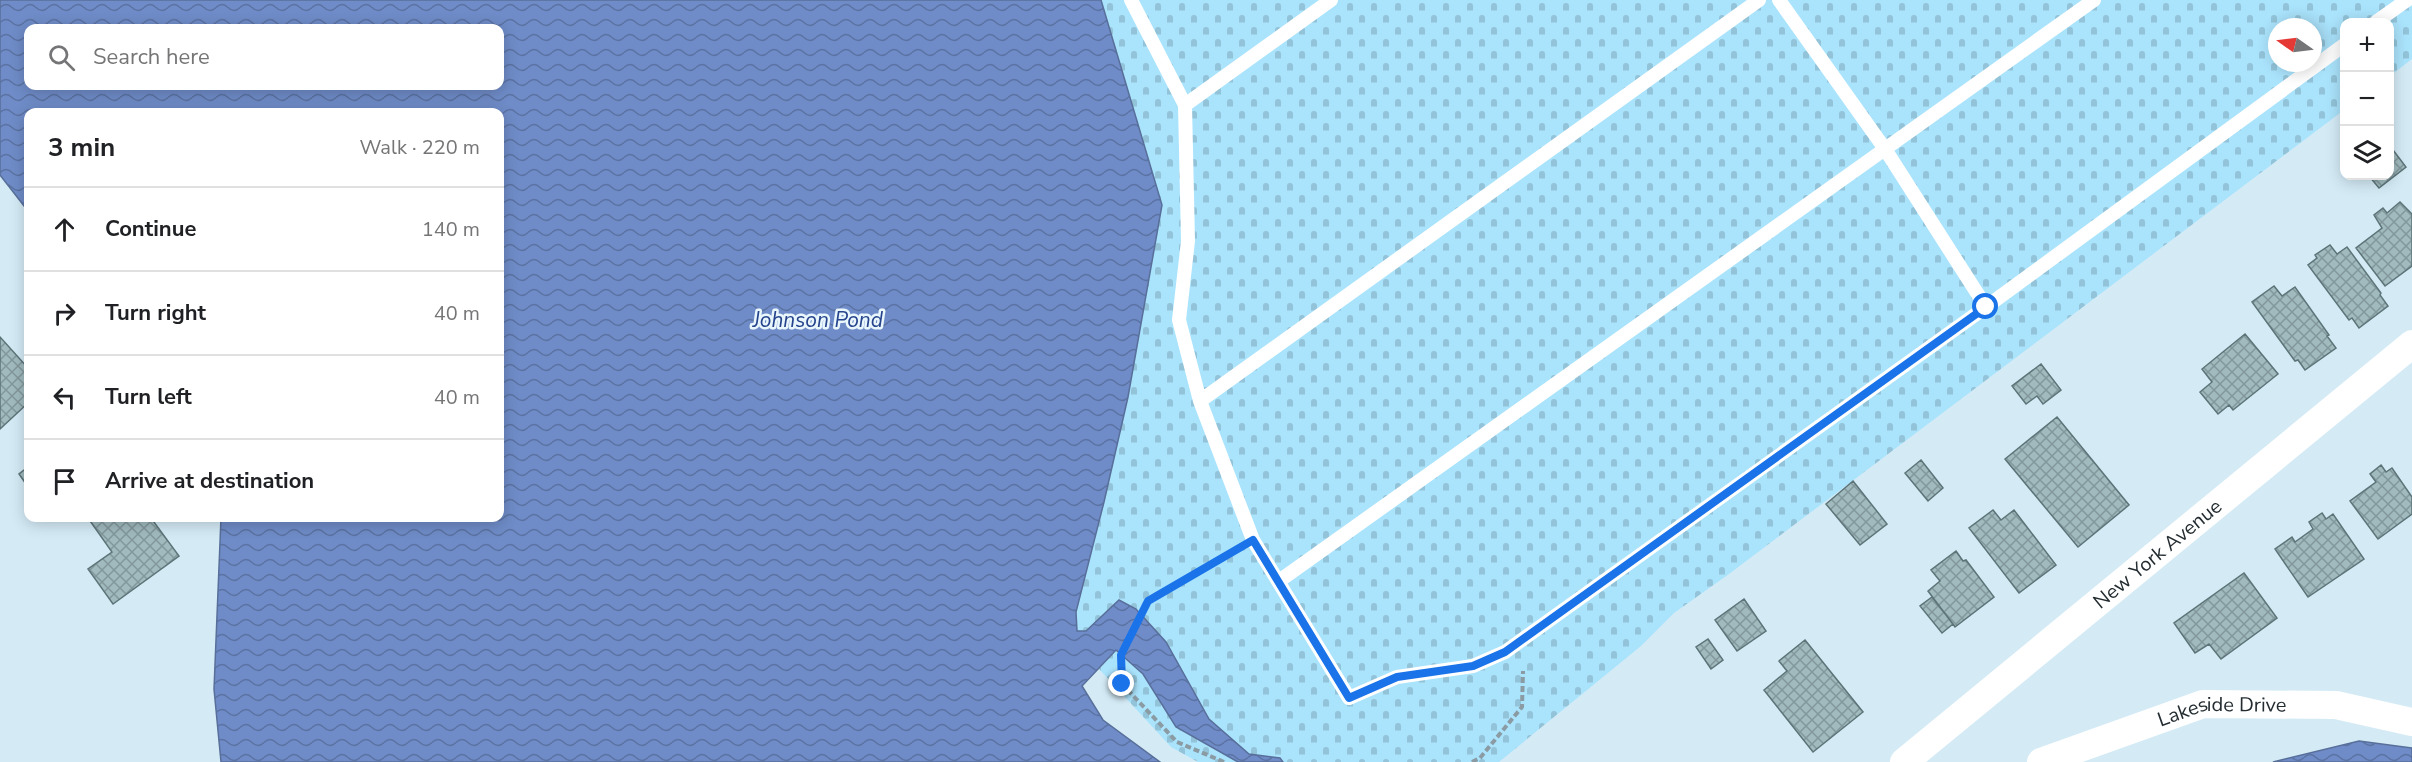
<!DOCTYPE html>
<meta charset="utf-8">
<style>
:root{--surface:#fff;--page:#f6f6f6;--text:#202124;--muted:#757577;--line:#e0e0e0}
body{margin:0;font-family:"Nunito Sans",sans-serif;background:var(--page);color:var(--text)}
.controls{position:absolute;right:18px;top:18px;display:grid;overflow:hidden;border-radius:12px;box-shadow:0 3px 15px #0003}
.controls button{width:54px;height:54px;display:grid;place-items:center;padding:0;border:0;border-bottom:2px solid var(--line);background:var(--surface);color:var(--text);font:30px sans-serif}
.compass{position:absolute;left:2268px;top:18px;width:54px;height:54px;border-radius:50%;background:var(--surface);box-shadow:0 3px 15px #0003;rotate:284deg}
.stop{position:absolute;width:18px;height:18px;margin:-14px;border:4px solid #1a73e8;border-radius:50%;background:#fff}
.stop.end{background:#1a73e8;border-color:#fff;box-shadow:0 2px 6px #0008}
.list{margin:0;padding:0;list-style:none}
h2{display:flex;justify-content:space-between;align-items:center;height:78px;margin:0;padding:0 24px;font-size:26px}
h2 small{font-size:20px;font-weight:400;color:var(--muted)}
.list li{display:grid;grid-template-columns:39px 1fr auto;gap:18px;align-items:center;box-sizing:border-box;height:84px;padding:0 24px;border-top:2px solid var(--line)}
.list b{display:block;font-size:22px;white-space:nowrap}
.list em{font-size:20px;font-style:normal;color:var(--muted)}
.icon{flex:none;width:33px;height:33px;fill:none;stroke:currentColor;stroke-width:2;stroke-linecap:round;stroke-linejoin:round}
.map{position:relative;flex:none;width:2412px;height:762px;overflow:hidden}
.search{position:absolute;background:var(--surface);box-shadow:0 3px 15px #0003;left:24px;top:24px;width:480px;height:66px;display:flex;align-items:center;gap:15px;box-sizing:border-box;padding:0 21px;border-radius:12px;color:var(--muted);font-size:22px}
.panel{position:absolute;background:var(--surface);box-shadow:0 3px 15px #0003;left:24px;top:108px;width:480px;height:414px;border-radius:12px}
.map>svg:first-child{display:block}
.cemetery{fill:url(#cemetery-stones);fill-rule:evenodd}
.water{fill:url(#water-waves);stroke:#586f9a;stroke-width:1.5;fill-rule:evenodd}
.building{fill:url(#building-cross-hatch);stroke:#5c7478;stroke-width:1.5}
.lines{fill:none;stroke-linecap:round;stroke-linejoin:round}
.path{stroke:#8a9ba3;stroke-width:4;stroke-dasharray:6 3;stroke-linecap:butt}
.service{stroke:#fff;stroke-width:14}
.minor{stroke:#fff;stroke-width:28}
.route{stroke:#1a73e8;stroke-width:8}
.labels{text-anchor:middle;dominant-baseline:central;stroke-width:5;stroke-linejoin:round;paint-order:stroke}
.street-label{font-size:20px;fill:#232c30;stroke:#e9f7fd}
.water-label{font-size:21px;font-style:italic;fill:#26448d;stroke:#e9f7fd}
</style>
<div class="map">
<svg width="2412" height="762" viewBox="0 0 2412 762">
<defs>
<pattern id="cemetery-stones" width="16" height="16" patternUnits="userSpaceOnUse" patternTransform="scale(1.5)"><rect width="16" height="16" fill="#aae3fc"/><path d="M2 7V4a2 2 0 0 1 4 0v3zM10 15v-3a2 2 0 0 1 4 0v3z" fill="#92c3d8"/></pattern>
<pattern id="water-waves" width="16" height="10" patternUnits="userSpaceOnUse" patternTransform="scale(1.5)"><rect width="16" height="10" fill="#6f8cc8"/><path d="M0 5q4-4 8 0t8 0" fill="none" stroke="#5b73a3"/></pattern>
<pattern id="building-cross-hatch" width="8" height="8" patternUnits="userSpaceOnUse" patternTransform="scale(1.5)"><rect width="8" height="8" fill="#a0babe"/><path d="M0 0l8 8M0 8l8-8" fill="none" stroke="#82979b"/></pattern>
</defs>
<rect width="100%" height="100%" fill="#d4ebf6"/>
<!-- cemetery -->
<path class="cemetery" d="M 1101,0 L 2412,0 L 2412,59 L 2390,76 L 2390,22 L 2344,22 L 2344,110 L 1729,574 L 1674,613 L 1641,646 L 1499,762 L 1283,762 L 1280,758 L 1249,754 L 1209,719 L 1166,642 L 1119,600 L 1085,632 L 1077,631 L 1076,612 L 1104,502 L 1162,206 ZM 2277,27 L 2313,27 L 2313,63 L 2277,63 Z
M 1116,650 L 1143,674 L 1177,727 L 1238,762 L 1198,762 L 1171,747 L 1099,669 Z"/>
<!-- water -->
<path class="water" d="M 0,0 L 1101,0 L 1162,205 L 1128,397 L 1104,502 L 1076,612 L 1077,631 L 1086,631 L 1119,600 L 1136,609 L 1166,642 L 1209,719 L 1249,754 L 1280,758 L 1283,762 L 1238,762 L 1176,727 L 1143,674 L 1116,650 L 1082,686 L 1103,720 L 1160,762 L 221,762 L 214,689 L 221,518 L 500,518 L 500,112 L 28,112 L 28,211 L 0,175 ZM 28,28 L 500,28 L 500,86 L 28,86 Z
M 2359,741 L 2412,748 L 2412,762 L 2273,762 Z"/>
<!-- building -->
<path class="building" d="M 2390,146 L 2406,167 L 2379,188 L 2369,176 L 2390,176 Z
M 2400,202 L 2412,214 L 2412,266 L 2385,286 L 2356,248 L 2382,228 L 2374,215 L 2383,208 L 2387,213 Z
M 2330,245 L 2337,254 L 2347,247 L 2381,293 L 2380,295 L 2388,306 L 2359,328 L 2352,318 L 2349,320 L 2308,265 L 2317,258 L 2315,255 Z
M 2274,286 L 2282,296 L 2295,287 L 2329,335 L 2327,336 L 2336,348 L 2305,370 L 2298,360 L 2295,361 L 2252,302 Z
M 2245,334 L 2278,374 L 2233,410 L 2229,405 L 2218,414 L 2200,392 L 2212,382 L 2202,369 Z
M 0,337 L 28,368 L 28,403 L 0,429 Z
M 2041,364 L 2061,390 L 2043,404 L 2037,396 L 2026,404 L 2012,386 Z
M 2057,417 L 2129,505 L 2078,547 L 2005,459 Z
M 1921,460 L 1943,488 L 1928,501 L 1905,473 Z
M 2381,465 L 2386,472 L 2392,468 L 2412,497 L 2412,514 L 2378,539 L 2350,501 L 2376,482 L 2370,474 Z
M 28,467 L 28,487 L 19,474 Z
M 1853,481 L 1887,524 L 1860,545 L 1826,504 Z
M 1993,510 L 2001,520 L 2014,510 L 2056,565 L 2019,593 L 1969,528 Z
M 2322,513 L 2326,519 L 2333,514 L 2364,559 L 2308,597 L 2275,549 L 2292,537 L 2295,542 L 2313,529 L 2309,522 Z
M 88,518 L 151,518 L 179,556 L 113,604 L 88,569 L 112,552 Z
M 1956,551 L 1963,561 L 1966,560 L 1994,597 L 1955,627 L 1928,591 L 1940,581 L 1931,570 Z
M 2244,573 L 2277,618 L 2221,659 L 2209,644 L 2195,653 L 2174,623 Z
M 1932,597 L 1953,624 L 1942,633 L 1920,606 Z
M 1744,599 L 1766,631 L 1737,651 L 1715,620 Z
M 1708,639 L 1723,660 L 1711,669 L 1696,647 Z
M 1805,640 L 1863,712 L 1813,752 L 1764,690 L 1787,671 L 1779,661 Z"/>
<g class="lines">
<!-- path -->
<path class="path" d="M 1224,762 L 1177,742 L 1122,684 L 1121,655 L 1148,601 L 1232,552
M 1472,762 L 1480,758 L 1522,707 L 1523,671"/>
<!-- service -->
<path class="service" d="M 1131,0 L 1185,105 L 1188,241 L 1179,320 L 1200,401 L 1253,540 L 1349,698 L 1397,677 L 1473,666 L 1505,652 L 1986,307 L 2344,45
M 1779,0 L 1885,149 L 1986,307
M 2376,22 L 2407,0
M 1185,105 L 1331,0
M 1200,401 L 1759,0
M 1279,581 L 2094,0"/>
<!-- minor -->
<g class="minor">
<path id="s1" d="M 1904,762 L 2412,344"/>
<path id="s2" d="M 2041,762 L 2203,704 L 2336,705 L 2412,722"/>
</g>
</g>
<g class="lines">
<!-- route -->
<path class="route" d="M 1122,684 L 1121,655 L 1148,601 L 1253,540 L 1349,698 L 1397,677 L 1473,666 L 1505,652 L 1986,307"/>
</g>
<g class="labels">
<!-- street labels -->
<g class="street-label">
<text stroke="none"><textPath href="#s1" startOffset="328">New York Avenue</textPath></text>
<text stroke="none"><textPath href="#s2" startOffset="190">Lakeside Drive</textPath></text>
</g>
<!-- water labels -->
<g class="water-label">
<text x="818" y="320">Johnson Pond</text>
</g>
</g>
</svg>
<div class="controls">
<button>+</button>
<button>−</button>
<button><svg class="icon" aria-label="layers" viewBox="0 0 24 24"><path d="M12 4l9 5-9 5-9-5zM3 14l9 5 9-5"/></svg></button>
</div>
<svg class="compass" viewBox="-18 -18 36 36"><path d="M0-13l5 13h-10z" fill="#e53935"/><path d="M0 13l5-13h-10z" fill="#757577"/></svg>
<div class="stop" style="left:1986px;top:307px"></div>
<div class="stop end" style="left:1122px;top:684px"></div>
<div class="search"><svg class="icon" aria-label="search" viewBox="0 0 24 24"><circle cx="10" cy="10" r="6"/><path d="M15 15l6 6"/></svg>Search here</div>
<section class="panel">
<h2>3 min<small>Walk · 220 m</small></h2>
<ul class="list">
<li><svg class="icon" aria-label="ahead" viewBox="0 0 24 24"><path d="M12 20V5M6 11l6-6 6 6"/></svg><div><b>Continue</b></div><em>140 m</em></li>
<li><svg class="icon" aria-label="right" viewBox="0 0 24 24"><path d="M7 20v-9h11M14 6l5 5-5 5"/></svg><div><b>Turn right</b></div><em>40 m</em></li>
<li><svg class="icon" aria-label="left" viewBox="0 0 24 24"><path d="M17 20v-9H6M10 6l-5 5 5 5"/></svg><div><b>Turn left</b></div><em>40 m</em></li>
<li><svg class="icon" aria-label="arrive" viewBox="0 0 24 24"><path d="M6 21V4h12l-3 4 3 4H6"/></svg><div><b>Arrive at destination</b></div></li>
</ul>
</section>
</div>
